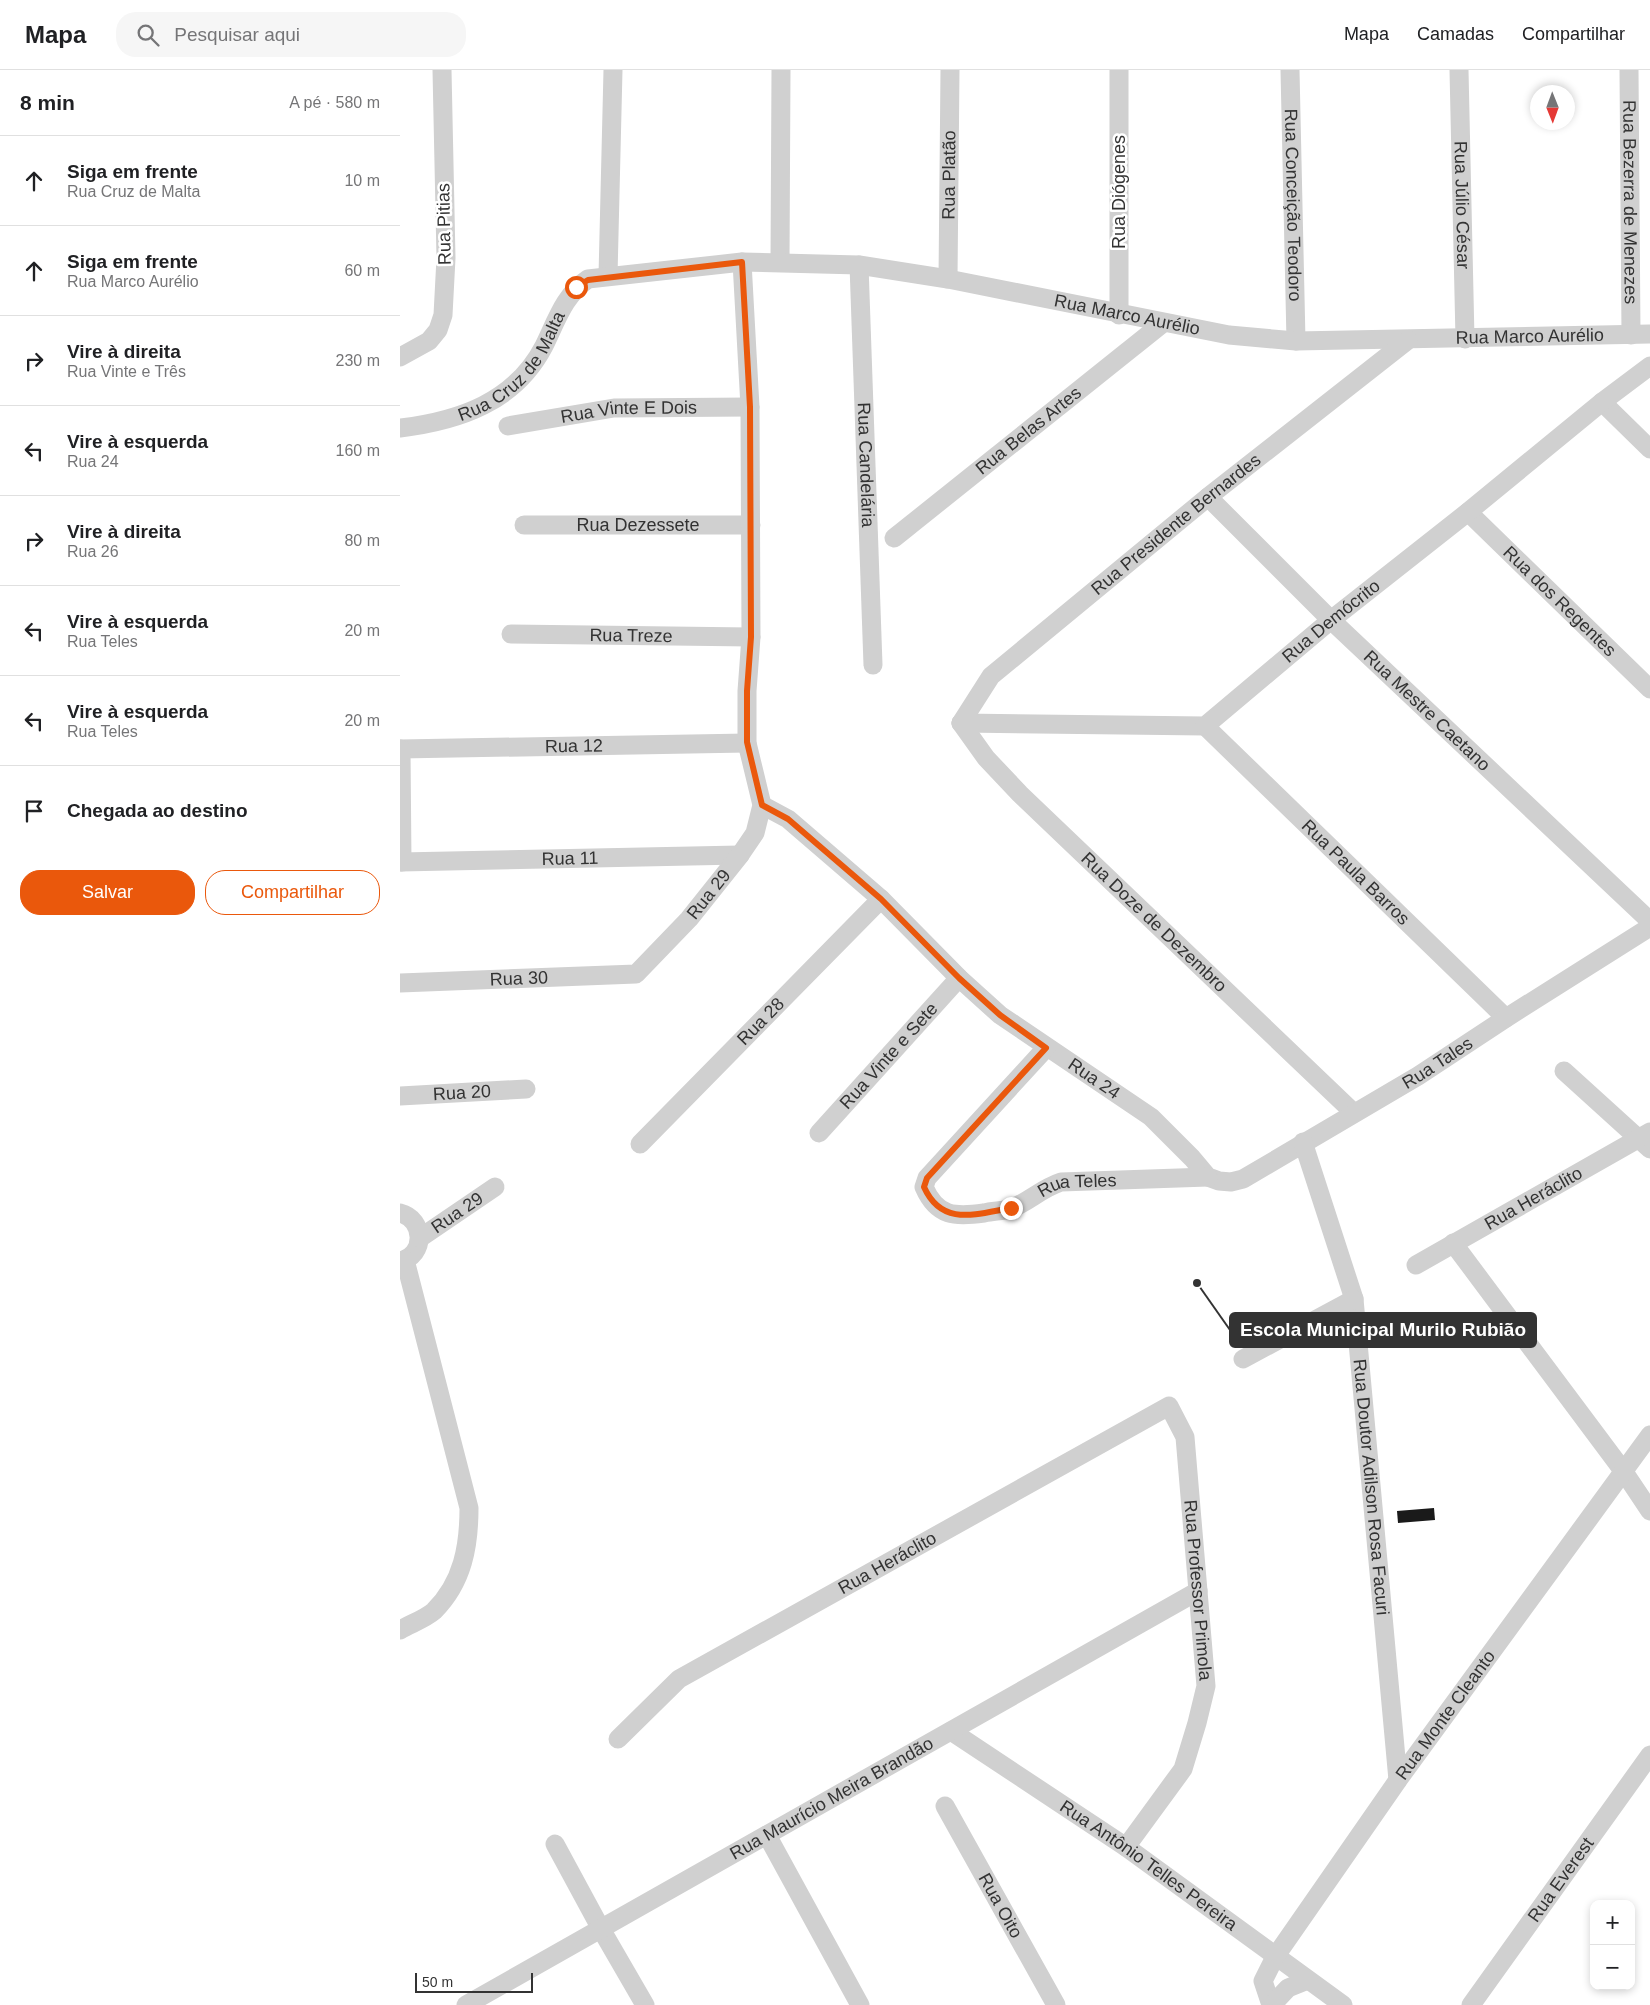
<!DOCTYPE html>
<html lang="pt">
<meta charset="utf-8">
<style>
:root{--surface:#fff;--page:#f6f6f6;--text:#202124;--muted:#757577;--line:#e0e0e0;--accent:#ea580c}
body{margin:0;font-family:Helvetica,sans-serif;background:var(--page);color:var(--text)}
.controls{position:absolute;right:15px;bottom:15px;display:grid;overflow:hidden;border-radius:10px;box-shadow:0 2px 8px #0003}
.controls button{width:45px;height:45px;display:grid;place-items:center;padding:0;border:0;border-bottom:1px solid var(--line);background:var(--surface);color:var(--text);font:25px sans-serif}
.compass{position:absolute;left:1130px;top:15px;width:45px;height:45px;border-radius:50%;background:var(--surface);box-shadow:0 2px 8px #0003;rotate:179deg}
.scale{position:absolute;left:15px;bottom:12px;width:118px;box-sizing:border-box;padding-left:5px;border:2px solid #333;border-top:0;font-size:14px;line-height:18px;white-space:nowrap;color:#333;-webkit-text-stroke:4px #fff;paint-order:stroke}
.stop{position:absolute;width:15px;height:15px;margin:-11px;border:4px solid #ea580c;border-radius:50%;background:#fff}
.stop.end{background:#ea580c;border-color:#fff;box-shadow:0 1px 5px #0008}
.list{margin:0;padding:0;list-style:none}
h2{display:flex;justify-content:space-between;align-items:center;height:65px;margin:0;padding:0 20px;font-size:21px}
h2 small{font-size:16px;font-weight:400;color:var(--muted)}
.list li{display:grid;grid-template-columns:32px 1fr auto;gap:15px;align-items:center;box-sizing:border-box;height:90px;padding:0 20px;border-top:1px solid var(--line)}
.list b{display:block;font-size:19px;white-space:nowrap}
.list p{margin:0;font-size:16px;white-space:nowrap;color:var(--muted)}
.list em{font-size:16px;font-style:normal;color:var(--muted)}
.actions{display:flex;gap:10px;padding:15px 20px}
.actions a{flex:1;padding:11px 0;border:1px solid var(--accent);border-radius:20px;text-align:center;font-size:18px;color:var(--accent)}
.actions .main{background:var(--accent);color:#fff}
.icon{flex:none;width:28px;height:28px;fill:none;stroke:currentColor;stroke-width:2;stroke-linecap:round;stroke-linejoin:round}
.map{position:relative;flex:none;width:1250px;height:1935px;overflow:hidden}
header{display:flex;align-items:center;gap:30px;box-sizing:border-box;height:70px;padding:0 25px;background:var(--surface);border-bottom:1px solid var(--line)}
header strong{font-size:24px}
nav{display:flex;gap:28px;margin-inline-start:auto;font-size:18px}
.search{width:350px;height:45px;background:var(--page);display:flex;align-items:center;gap:12px;box-sizing:border-box;padding:0 18px;border-radius:20px;color:var(--muted);font-size:19px}
main{display:flex}
aside{flex:1;background:var(--surface)}
.map>svg:first-child{display:block}
.building{fill:#1a1a1a}
.lines{fill:none;stroke-linecap:round;stroke-linejoin:round}
.street{stroke:#d0d0d0;stroke-width:19}
.route{stroke:#ea580c;stroke-width:6}
.labels{text-anchor:middle;dominant-baseline:central;stroke-width:5;stroke-linejoin:round;paint-order:stroke}
.street-label{font-size:18px;fill:#333;stroke:#fff}
.leader{fill:none;stroke:#333;stroke-width:2}
.callout-dot{fill:#333;stroke:#fff;stroke-width:2}
.callout{fill:#333;stroke:#333;stroke-width:2}
.callout-label{font-size:19px;text-anchor:middle;font-weight:bold;fill:#fff}
</style>
<header>
<strong>Mapa</strong>
<div class="search"><svg class="icon" aria-label="search" viewBox="0 0 24 24"><circle cx="10" cy="10" r="6"/><path d="M15 15l6 6"/></svg>Pesquisar aqui</div>
<nav><a>Mapa</a><a>Camadas</a><a>Compartilhar</a></nav>
</header>
<main>
<aside>
<h2>8 min<small>A pé · 580 m</small></h2>
<ul class="list">
<li><svg class="icon" aria-label="ahead" viewBox="0 0 24 24"><path d="M12 20V5M6 11l6-6 6 6"/></svg><div><b>Siga em frente</b><p>Rua Cruz de Malta</p></div><em>10 m</em></li>
<li><svg class="icon" aria-label="ahead" viewBox="0 0 24 24"><path d="M12 20V5M6 11l6-6 6 6"/></svg><div><b>Siga em frente</b><p>Rua Marco Aurélio</p></div><em>60 m</em></li>
<li><svg class="icon" aria-label="right" viewBox="0 0 24 24"><path d="M7 20v-9h11M14 6l5 5-5 5"/></svg><div><b>Vire à direita</b><p>Rua Vinte e Três</p></div><em>230 m</em></li>
<li><svg class="icon" aria-label="left" viewBox="0 0 24 24"><path d="M17 20v-9H6M10 6l-5 5 5 5"/></svg><div><b>Vire à esquerda</b><p>Rua 24</p></div><em>160 m</em></li>
<li><svg class="icon" aria-label="right" viewBox="0 0 24 24"><path d="M7 20v-9h11M14 6l5 5-5 5"/></svg><div><b>Vire à direita</b><p>Rua 26</p></div><em>80 m</em></li>
<li><svg class="icon" aria-label="left" viewBox="0 0 24 24"><path d="M17 20v-9H6M10 6l-5 5 5 5"/></svg><div><b>Vire à esquerda</b><p>Rua Teles</p></div><em>20 m</em></li>
<li><svg class="icon" aria-label="left" viewBox="0 0 24 24"><path d="M17 20v-9H6M10 6l-5 5 5 5"/></svg><div><b>Vire à esquerda</b><p>Rua Teles</p></div><em>20 m</em></li>
<li><svg class="icon" aria-label="arrive" viewBox="0 0 24 24"><path d="M6 21V4h12l-3 4 3 4H6"/></svg><div><b>Chegada ao destino</b></div></li>
</ul>
<div class="actions"><a class="main">Salvar</a><a>Compartilhar</a></div>
</aside>
<div class="map">
<svg width="1250" height="1935" viewBox="0 0 1250 1935">
<rect width="100%" height="100%" fill="#fff"/>
<!-- building -->
<path class="building" d="M 1034,1438 L 1035,1450 L 998,1453 L 997,1441 Z"/>
<g class="lines">
<!-- street -->
<g class="street">
<path id="s1" d="M 890,0 L 896,271"/>
<path id="s2" d="M 1059,0 L 1065,269"/>
<path id="s3" d="M 1229,0 L 1231,265"/>
<path d="M 380,192 L 381,0"/>
<path id="s4" d="M 459,195 L 473,595"/>
<path d="M 208,206 L 213,0"/>
<path id="s5" d="M 548,209 L 550,0"/>
<path d="M 719,245 L 719,0"/>
<path d="M 0,287 L 29,271 L 38,260 L 43,245 L 46,188 L 42,0"/>
<path d="M 1202,332 L 1250,379"/>
<path id="s6" d="M 108,356 L 214,338 L 350,337"/>
<path id="s7" d="M 0,358 C 59,351 115,332 144,276 C 156,252 164,225 188,209 L 342,192 L 459,195 L 548,209 L 829,265 L 896,271 L 1250,264"/>
<path id="s8" d="M 808,427 L 931,550 L 1250,851"/>
<path id="s9" d="M 1068,442 L 1250,619"/>
<path id="s10" d="M 124,455 L 351,455"/>
<path id="s11" d="M 494,468 L 763,253"/>
<path id="s12" d="M 111,564 L 351,567"/>
<path id="s13" d="M 561,653 L 805,656 L 931,550 L 1068,442 L 1202,332 L 1250,296"/>
<path id="s14" d="M 561,653 L 591,606 L 808,427 L 1008,270"/>
<path id="s15" d="M 561,653 L 586,688 L 620,724 L 954,1043"/>
<path id="s16" d="M 805,656 L 1106,948"/>
<path id="s17" d="M 0,679 L 347,673"/>
<path d="M 1,679 L 2,792"/>
<path id="s18" d="M 362,735 L 388,749 L 481,829 L 559,908 L 600,945 L 751,1047 L 792,1088 L 808,1107 L 819,1111 L 831,1112 L 843,1109 L 1018,1006 L 1106,948 L 1250,857"/>
<path id="s19" d="M 0,792 L 340,785"/>
<path id="s20" d="M 0,913 L 236,904 L 289,849 L 340,785 L 355,763 L 362,735 L 347,673 L 347,621 L 351,567 L 350,337 L 342,192"/>
<path id="s21" d="M 646,978 L 527,1108 L 524,1117 C 537,1147 555,1147 584,1143 C 592,1141 602,1141 610,1139 C 627,1133 642,1118 661,1112 L 808,1107"/>
<path d="M 1164,1001 L 1250,1079"/>
<path id="s22" d="M 0,1026 L 126,1019"/>
<path id="s23" d="M 419,1063 L 559,908"/>
<path id="s24" d="M 903,1072 L 954,1229 L 998,1710"/>
<path id="s25" d="M 240,1074 L 481,829"/>
<path d="M 0,1143 C 25,1149 26,1186 0,1191"/>
<path id="s26" d="M 20,1168 L 95,1117"/>
<path d="M 1053,1173 L 1224,1402 L 1250,1441"/>
<path id="s27" d="M 1016,1195 L 1250,1062"/>
<path d="M 843,1289 L 954,1229"/>
<path d="M 0,1560 C 10,1554 25,1549 34,1541 C 63,1512 69,1476 69,1438 L 5,1190"/>
<path id="s28" d="M 551,1661 L 726,1777 L 943,1935"/>
<path id="s29" d="M 218,1669 L 279,1609 L 769,1336 L 785,1367 L 806,1616 L 797,1653 L 783,1699 L 726,1777"/>
<path id="s30" d="M 545,1736 L 656,1935"/>
<path d="M 367,1765 L 460,1935"/>
<path d="M 155,1774 L 201,1859 L 245,1935"/>
<path id="s31" d="M 66,1935 L 798,1521"/>
<path id="s32" d="M 871,1935 L 863,1911 L 875,1887 L 998,1710 L 1250,1365"/>
<path d="M 872,1935 L 888,1918 L 908,1910"/>
<path id="s33" d="M 1071,1935 L 1250,1685"/>
</g>
</g>
<g class="lines">
<!-- route -->
<path class="route" d="M 176,217 L 188,210 L 342,192 L 350,337 L 351,567 L 347,621 L 347,672 L 362,735 L 388,749 L 481,829 L 559,908 L 600,945 L 646,978 L 527,1108 L 524,1117 C 542,1157 576,1144 611,1138"/>
</g>
<g class="labels">
<!-- street labels -->
<g class="street-label">
<text stroke="none"><textPath href="#s5" startOffset="104">Rua Platão</textPath></text>
<text transform="translate(719 122) rotate(-90)">Rua Diógenes</text>
<text stroke="none"><textPath href="#s3" startOffset="132">Rua Bezerra de Menezes</textPath></text>
<text stroke="none"><textPath href="#s2" startOffset="135">Rua Júlio César</textPath></text>
<text stroke="none"><textPath href="#s1" startOffset="135">Rua Conceição Teodoro</textPath></text>
<text transform="translate(44 154) rotate(-91)">Rua Pitias</text>
<text stroke="none"><textPath href="#s7" startOffset="799">Rua Marco Aurélio</textPath></text>
<text stroke="none"><textPath href="#s7" startOffset="1204">Rua Marco Aurélio</textPath></text>
<text stroke="none"><textPath href="#s7" startOffset="135">Rua Cruz de Malta</textPath></text>
<text stroke="none"><textPath href="#s6" startOffset="122">Rua Vinte E Dois</textPath></text>
<text stroke="none"><textPath href="#s11" startOffset="172">Rua Belas Artes</textPath></text>
<text stroke="none"><textPath href="#s4" startOffset="200">Rua Candelária</textPath></text>
<text stroke="none"><textPath href="#s14" startOffset="295">Rua Presidente Bernardes</textPath></text>
<text stroke="none"><textPath href="#s10" startOffset="114">Rua Dezessete</textPath></text>
<text stroke="none"><textPath href="#s9" startOffset="128">Rua dos Regentes</textPath></text>
<text stroke="none"><textPath href="#s13" startOffset="408">Rua Demócrito</textPath></text>
<text stroke="none"><textPath href="#s12" startOffset="120">Rua Treze</textPath></text>
<text stroke="none"><textPath href="#s8" startOffset="306">Rua Mestre Caetano</textPath></text>
<text stroke="none"><textPath href="#s17" startOffset="174">Rua 12</textPath></text>
<text stroke="none"><textPath href="#s19" startOffset="170">Rua 11</textPath></text>
<text stroke="none"><textPath href="#s16" startOffset="210">Rua Paula Barros</textPath></text>
<text stroke="none"><textPath href="#s20" startOffset="344">Rua 29</textPath></text>
<text stroke="none"><textPath href="#s15" startOffset="278">Rua Doze de Dezembro</textPath></text>
<text stroke="none"><textPath href="#s20" startOffset="119">Rua 30</textPath></text>
<text stroke="none"><textPath href="#s25" startOffset="172">Rua 28</textPath></text>
<text stroke="none"><textPath href="#s23" startOffset="104">Rua Vinte e Sete</textPath></text>
<text stroke="none"><textPath href="#s18" startOffset="846">Rua Tales</textPath></text>
<text stroke="none"><textPath href="#s18" startOffset="432">Rua 24</textPath></text>
<text stroke="none"><textPath href="#s22" startOffset="62">Rua 20</textPath></text>
<text stroke="none"><textPath href="#s21" startOffset="358">Rua Teles</textPath></text>
<text stroke="none"><textPath href="#s27" startOffset="135">Rua Heráclito</textPath></text>
<text stroke="none"><textPath href="#s26" startOffset="45">Rua 29</textPath></text>
<text stroke="none"><textPath href="#s24" startOffset="354">Rua Doutor Adilson Rosa Facuri</textPath></text>
<text stroke="none"><textPath href="#s29" startOffset="324">Rua Heráclito</textPath></text>
<text stroke="none"><textPath href="#s29" startOffset="835">Rua Professor Primola</textPath></text>
<text stroke="none"><textPath href="#s32" startOffset="348">Rua Monte Cleanto</textPath></text>
<text stroke="none"><textPath href="#s31" startOffset="420">Rua Maurício Meira Brandão</textPath></text>
<text stroke="none"><textPath href="#s28" startOffset="239">Rua Antônio Telles Pereira</textPath></text>
<text stroke="none"><textPath href="#s33" startOffset="154">Rua Everest</textPath></text>
<text stroke="none"><textPath href="#s30" startOffset="114">Rua Oito</textPath></text>
</g>
</g>
<!-- callouts -->
<path class="leader" d="M797 1213L830 1260"/>
<circle class="callout-dot" cx="797" cy="1213" r="5"/>
<rect class="callout" x="830" y="1243" width="306" height="34" rx="5"/>
<g class="callout-label">
<text x="983" y="1266">Escola Municipal Murilo Rubião</text>
</g>
</svg>
<div class="controls">
<button>+</button>
<button>−</button>
</div>
<svg class="compass" viewBox="-18 -18 36 36"><path d="M0-13l5 13h-10z" fill="#e53935"/><path d="M0 13l5-13h-10z" fill="#757577"/></svg>
<div class="scale">50 m</div>
<div class="stop" style="left:176px;top:217px"></div>
<div class="stop end" style="left:611px;top:1138px"></div>
</div>
</main>
